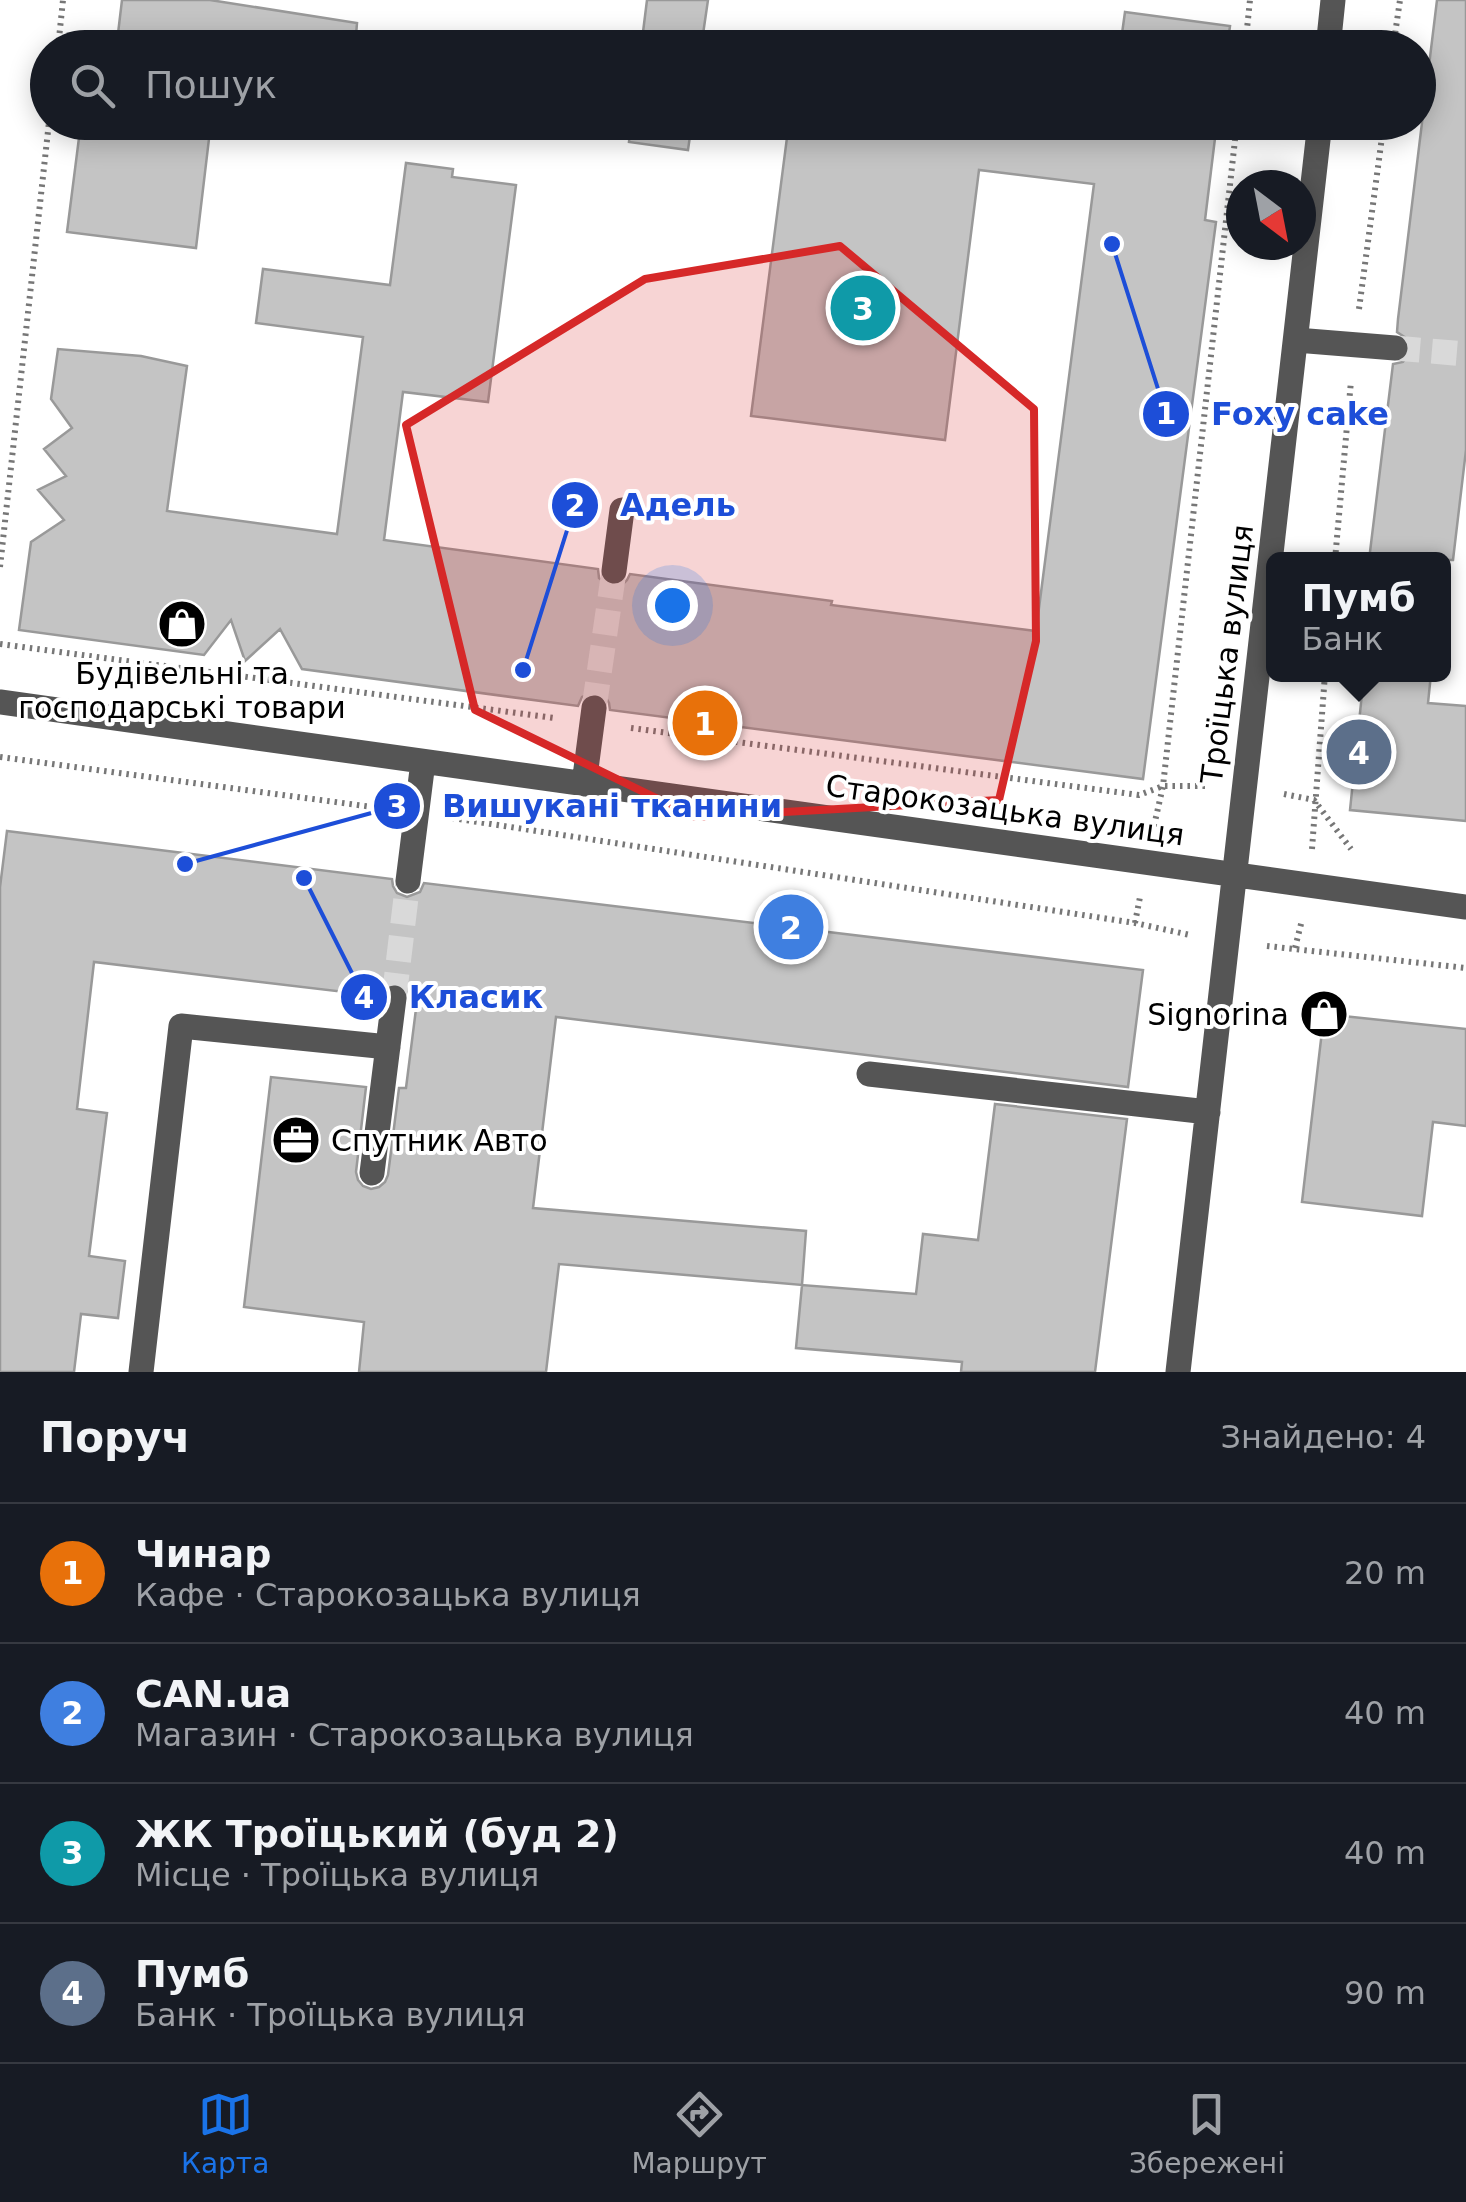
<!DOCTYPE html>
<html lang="uk">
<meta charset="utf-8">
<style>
:root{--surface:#171b24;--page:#20242c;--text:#f1f3f6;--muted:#9ea1a6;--line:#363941;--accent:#1a73e8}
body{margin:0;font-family:"DejaVu Sans",sans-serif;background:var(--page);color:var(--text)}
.compass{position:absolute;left:1226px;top:170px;width:90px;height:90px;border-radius:50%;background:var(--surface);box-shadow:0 5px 25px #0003;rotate:148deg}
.you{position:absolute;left:672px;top:605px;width:35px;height:35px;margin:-25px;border:8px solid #fff;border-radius:50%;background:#1a73e8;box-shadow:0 0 0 15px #1a73e833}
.badge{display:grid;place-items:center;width:65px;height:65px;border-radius:50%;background:var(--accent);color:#fff;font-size:32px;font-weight:700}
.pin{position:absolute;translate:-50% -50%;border:5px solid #fff;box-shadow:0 2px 10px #0006}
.popup{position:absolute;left:1266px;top:552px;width:185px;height:130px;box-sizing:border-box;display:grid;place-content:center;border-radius:15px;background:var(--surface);filter:drop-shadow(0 2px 8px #0005);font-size:32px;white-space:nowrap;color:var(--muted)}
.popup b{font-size:38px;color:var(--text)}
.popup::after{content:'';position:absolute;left:50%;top:100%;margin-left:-20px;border:20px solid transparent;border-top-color:var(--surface)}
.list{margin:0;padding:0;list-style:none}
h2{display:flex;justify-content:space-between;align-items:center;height:130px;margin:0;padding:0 40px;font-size:42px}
h2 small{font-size:32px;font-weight:400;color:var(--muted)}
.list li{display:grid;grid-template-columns:65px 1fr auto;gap:30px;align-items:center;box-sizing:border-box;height:140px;padding:0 40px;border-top:2px solid var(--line)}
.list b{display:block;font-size:38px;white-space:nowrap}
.list p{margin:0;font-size:32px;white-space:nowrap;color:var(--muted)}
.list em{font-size:32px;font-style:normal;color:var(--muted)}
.icon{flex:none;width:55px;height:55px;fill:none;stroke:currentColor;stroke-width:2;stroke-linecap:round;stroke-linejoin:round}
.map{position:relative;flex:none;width:1466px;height:1372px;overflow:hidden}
.search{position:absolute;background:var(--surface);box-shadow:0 5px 25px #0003;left:30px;right:30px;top:30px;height:110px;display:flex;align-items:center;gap:25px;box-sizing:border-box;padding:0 35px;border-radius:55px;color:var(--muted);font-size:38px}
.sheet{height:690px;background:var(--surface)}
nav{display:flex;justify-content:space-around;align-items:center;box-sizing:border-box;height:140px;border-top:2px solid var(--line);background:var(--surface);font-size:28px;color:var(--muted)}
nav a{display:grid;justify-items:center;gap:5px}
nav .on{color:var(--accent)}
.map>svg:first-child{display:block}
.building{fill:#c4c4c4;stroke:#999;stroke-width:2.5}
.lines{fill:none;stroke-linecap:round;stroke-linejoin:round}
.minor-tunnel{stroke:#d9d9d9;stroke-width:25;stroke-dasharray:25 12;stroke-linecap:butt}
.path{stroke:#777;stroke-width:6;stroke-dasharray:2.5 5;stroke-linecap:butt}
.minor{stroke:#555;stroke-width:25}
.marked{fill:#d62828;fill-opacity:0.2;stroke:#d62828;stroke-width:8;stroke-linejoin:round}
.labels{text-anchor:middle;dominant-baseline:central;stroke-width:8;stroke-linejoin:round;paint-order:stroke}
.street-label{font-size:30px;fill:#000;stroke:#fff}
.poi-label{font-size:30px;fill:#000;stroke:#fff}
.leader{fill:none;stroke:#1d4ed8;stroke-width:4}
.callout-dot{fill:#1d4ed8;stroke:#fff;stroke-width:4}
.mark-label{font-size:30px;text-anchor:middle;font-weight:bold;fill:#fff}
.callout-label{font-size:32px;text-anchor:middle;font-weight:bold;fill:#1d4ed8;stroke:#fff;stroke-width:8;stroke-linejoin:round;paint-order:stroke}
</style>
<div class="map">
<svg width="1466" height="1372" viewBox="0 0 1466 1372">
<rect width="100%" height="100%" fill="#fff"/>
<!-- building -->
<path class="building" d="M 122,0 L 210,0 L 357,23 L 355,48 L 90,48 L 91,39 L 117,42 Z
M 647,0 L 708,0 L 701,48 L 641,48 Z
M 1437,0 L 1466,0 L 1466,450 L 1453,560 L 1369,560 L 1393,364 L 1403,362 L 1411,350 L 1409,340 L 1397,332 L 1398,319 Z
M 1125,12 L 1230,26 L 1227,48 L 1120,48 Z
M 81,122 L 211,122 L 196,248 L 67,232 Z
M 631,122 L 692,122 L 688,150 L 629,142 Z
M 789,122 L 1217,122 L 1205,220 L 1216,222 L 1143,779 L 610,710 L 609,703 L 605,696 L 595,692 L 582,697 L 578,706 L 302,669 L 280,629 L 245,661 L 231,620 L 204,655 L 19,630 L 31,542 L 64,520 L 38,490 L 66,476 L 44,449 L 72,428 L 51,399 L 58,349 L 141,356 L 187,366 L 167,511 L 337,534 L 363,337 L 256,323 L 263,269 L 390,285 L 406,163 L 453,169 L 452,177 L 516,185 L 488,402 L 403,392 L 384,540 L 598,569 L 599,578 L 611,587 L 621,586 L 627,580 L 630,574 L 832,601 L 831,605 L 1036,631 L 1094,184 L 979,170 L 945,440 L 751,416 Z
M 1364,674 L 1431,674 L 1428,703 L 1466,706 L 1466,821 L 1350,810 Z
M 7,831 L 392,879 L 393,886 L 397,893 L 407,897 L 420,892 L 424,883 L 1143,970 L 1128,1087 L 556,1017 L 533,1208 L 806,1231 L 802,1285 L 559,1264 L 546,1372 L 359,1372 L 364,1322 L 244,1307 L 271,1077 L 366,1087 L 356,1172 L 358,1180 L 363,1186 L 371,1189 L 379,1187 L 385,1182 L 388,1175 L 399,1088 L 406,1088 L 417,1001 L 410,1000 L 409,993 L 405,986 L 395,982 L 382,987 L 378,996 L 94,962 L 77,1109 L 107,1113 L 89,1256 L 125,1261 L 118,1318 L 81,1314 L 74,1372 L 0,1372 L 0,887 Z
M 1324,1014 L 1466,1029 L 1466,1126 L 1433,1122 L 1422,1216 L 1302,1202 Z
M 995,1104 L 1127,1119 L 1095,1372 L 961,1372 L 962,1362 L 796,1348 L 802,1285 L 916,1294 L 923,1234 L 978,1240 Z"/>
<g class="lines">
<!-- minor-tunnel -->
<path class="minor-tunnel" d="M 1395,348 L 1466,354
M 594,708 L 614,571
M 394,998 L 408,881"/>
<!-- path -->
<path class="path" d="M 58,48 L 63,0
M 1245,48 L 1250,0
M 1393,48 L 1400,0
M 1359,309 L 1384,122
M 1335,560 L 1351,381
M 0,567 L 49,122
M 0,644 L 554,718
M 631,728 L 1139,795 L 1163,786 L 1208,786
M 0,757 L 380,808
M 1284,794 L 1314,800 L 1351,849
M 452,818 L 1135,923 L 1190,935
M 1154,826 L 1163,786 L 1237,122
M 1312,849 L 1325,674
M 1135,923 L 1140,897
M 1267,946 L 1466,968
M 1295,948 L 1302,920"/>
<!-- minor -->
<path class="minor" d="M 1328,48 L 1333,0
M 1296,340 L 1395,348
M 614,571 L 622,510
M 0,702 L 1466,907
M 584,784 L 594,708
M 408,881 L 423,762
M 869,1074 L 1208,1112
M 372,1173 L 394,998
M 141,1372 L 181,1026 L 388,1047
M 1178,1372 L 1320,122"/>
</g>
<!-- marked area -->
<path class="marked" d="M 840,246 L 1034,409 L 1036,641 L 999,800 L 695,817 L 475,710 L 406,425 L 645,279 Z"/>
<!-- icons -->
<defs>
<g id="shop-disc" transform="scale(2.5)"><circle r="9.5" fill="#000" stroke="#fff"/><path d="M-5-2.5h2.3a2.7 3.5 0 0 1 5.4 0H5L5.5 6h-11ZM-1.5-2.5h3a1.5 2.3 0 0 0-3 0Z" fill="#fff"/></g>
<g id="office-disc" transform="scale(2.5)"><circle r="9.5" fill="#000" stroke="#fff"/><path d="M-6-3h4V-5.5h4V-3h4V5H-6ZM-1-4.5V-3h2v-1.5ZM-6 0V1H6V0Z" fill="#fff"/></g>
</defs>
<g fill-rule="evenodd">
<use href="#shop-disc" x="182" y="624"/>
<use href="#shop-disc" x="1324" y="1014"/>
<use href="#office-disc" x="296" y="1140"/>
</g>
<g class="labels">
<!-- street labels -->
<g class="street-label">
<text transform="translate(1227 654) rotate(-83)">Троїцька вулиця</text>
<text transform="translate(1005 810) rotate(8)">Старокозацька вулиця</text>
</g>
<!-- poi labels -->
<g class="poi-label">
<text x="182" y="673">Будівельні та<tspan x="182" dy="34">господарські товари</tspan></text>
<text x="1289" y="1014" text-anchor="end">Signorina</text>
<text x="331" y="1140" text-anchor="start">Спутник Авто</text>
</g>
</g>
<!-- callouts -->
<path class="leader" d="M1112 244L1166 414M523 670L575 505M185 864L397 806M304 878L364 997"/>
<g class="callout-dot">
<circle cx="1112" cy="244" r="10"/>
<circle cx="523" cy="670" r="10"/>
<circle cx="185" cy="864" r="10"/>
<circle cx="304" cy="878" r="10"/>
<circle cx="1166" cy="414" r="25"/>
<circle cx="575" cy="505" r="25"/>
<circle cx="397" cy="806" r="25"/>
<circle cx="364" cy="997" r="25"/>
</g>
<g class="mark-label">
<text x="1166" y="424">1</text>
<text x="575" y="516">2</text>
<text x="397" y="817">3</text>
<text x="364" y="1008">4</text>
</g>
<g class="callout-label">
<text x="1300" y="425">Foxy cake</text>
<text x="678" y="516">Адель</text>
<text x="612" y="817">Вишукані тканини</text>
<text x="476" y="1008">Класик</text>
</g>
</svg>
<svg class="compass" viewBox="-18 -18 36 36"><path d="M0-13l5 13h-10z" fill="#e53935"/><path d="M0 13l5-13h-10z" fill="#9ea1a6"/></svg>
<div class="you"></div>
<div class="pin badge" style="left:705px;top:723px;background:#e8710a">1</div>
<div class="pin badge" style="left:791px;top:927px;background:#3f7fe0">2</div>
<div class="pin badge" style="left:863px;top:308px;background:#0f9aa8">3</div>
<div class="pin badge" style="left:1359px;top:752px;background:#5c6f8a">4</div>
<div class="popup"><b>Пумб</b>Банк</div>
<div class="search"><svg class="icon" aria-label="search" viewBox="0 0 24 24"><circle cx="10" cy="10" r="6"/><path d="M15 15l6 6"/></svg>Пошук</div>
</div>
<section class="sheet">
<h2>Поруч<small>Знайдено: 4</small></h2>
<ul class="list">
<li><span class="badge" style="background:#e8710a">1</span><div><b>Чинар</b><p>Кафе · Старокозацька вулиця</p></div><em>20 m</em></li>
<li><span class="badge" style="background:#3f7fe0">2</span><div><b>CAN.ua</b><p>Магазин · Старокозацька вулиця</p></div><em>40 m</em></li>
<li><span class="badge" style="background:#0f9aa8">3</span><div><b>ЖК Троїцький (буд 2)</b><p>Місце · Троїцька вулиця</p></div><em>40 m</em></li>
<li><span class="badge" style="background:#5c6f8a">4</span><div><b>Пумб</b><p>Банк · Троїцька вулиця</p></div><em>90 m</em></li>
</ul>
</section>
<nav>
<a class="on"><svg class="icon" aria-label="map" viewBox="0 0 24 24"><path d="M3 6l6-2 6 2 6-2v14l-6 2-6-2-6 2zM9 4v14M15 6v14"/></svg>Карта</a>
<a><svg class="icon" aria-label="directions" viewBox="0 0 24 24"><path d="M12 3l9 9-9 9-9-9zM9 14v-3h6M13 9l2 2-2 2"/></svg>Маршрут</a>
<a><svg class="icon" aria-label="saved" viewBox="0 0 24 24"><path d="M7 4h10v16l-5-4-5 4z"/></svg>Збережені</a>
</nav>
